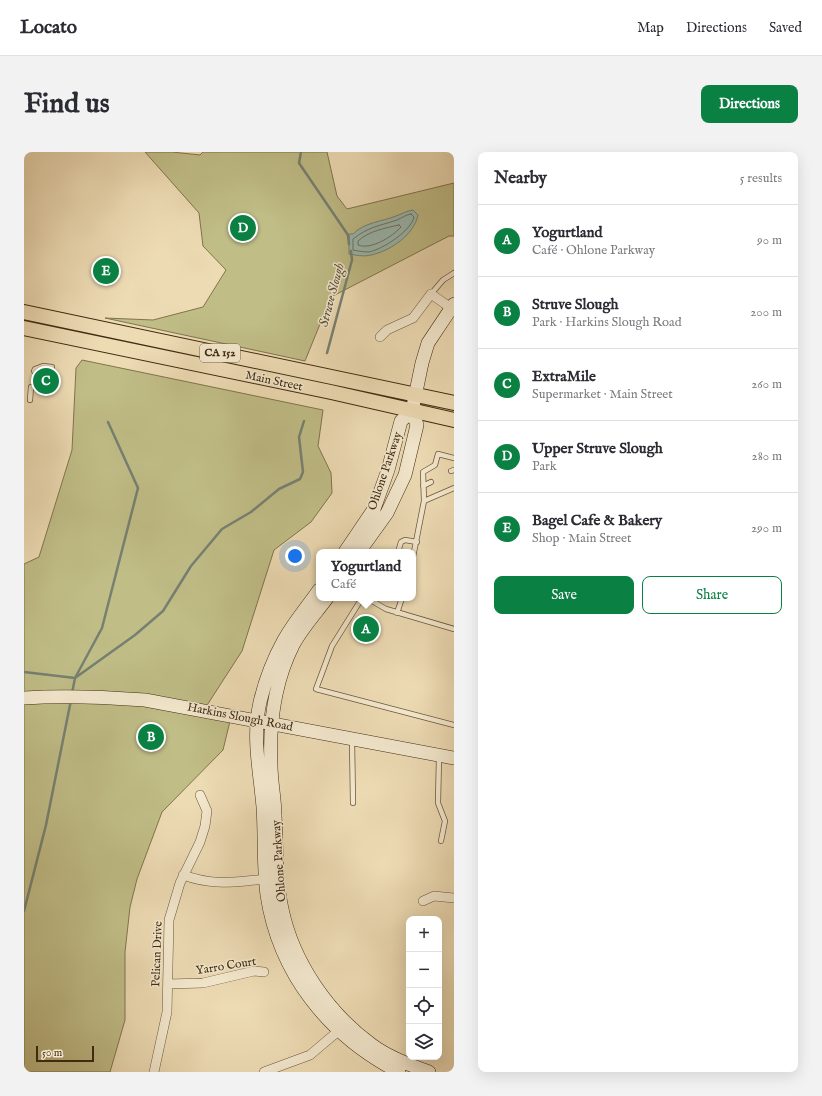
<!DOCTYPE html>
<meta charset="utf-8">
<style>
:root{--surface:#fff;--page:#f2f2f3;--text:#2b2b33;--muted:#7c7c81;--line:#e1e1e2;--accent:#0b8043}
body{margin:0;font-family:"IM FELL English",serif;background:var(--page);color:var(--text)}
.controls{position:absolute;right:12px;bottom:12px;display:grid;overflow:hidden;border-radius:8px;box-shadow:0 4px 16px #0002}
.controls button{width:36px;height:36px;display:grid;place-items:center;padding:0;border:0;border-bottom:1px solid var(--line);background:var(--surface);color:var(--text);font:20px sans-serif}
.scale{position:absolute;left:12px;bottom:10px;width:58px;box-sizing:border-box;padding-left:4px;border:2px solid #402b11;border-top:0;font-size:11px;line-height:14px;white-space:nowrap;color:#402b11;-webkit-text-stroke:3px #f3e8ce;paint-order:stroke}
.you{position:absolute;left:271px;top:404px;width:14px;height:14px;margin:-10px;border:3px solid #fff;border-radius:50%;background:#1a73e8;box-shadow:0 0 0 6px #1a73e833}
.badge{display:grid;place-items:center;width:26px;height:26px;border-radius:50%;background:var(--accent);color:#fff;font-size:13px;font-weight:700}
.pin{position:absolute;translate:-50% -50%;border:2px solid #fff;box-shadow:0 1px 4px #0006}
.popup{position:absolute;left:292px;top:397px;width:100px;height:52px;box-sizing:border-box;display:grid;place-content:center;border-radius:8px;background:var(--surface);filter:drop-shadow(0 1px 3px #0005);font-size:13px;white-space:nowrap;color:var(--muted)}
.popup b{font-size:15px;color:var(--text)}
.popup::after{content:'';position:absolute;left:50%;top:100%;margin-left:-8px;border:8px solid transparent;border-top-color:var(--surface)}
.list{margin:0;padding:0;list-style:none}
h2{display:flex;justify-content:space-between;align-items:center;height:52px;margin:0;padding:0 16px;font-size:17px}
h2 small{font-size:13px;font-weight:400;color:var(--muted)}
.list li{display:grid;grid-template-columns:26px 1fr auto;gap:12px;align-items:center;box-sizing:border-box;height:72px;padding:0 16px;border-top:1px solid var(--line)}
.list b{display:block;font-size:15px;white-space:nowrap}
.list p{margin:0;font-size:13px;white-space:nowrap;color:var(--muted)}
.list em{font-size:13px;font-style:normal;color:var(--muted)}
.actions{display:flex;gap:8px;padding:12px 16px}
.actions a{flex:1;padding:9px 0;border:1px solid var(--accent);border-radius:8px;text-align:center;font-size:14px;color:var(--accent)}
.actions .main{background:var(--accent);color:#fff}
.icon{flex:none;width:22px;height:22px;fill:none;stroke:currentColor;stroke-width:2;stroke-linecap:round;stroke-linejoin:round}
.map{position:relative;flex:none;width:430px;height:920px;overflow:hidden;border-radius:8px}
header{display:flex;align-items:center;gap:24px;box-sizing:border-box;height:56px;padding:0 20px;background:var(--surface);border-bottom:1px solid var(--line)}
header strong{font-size:19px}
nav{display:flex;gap:22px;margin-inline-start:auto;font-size:14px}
.intro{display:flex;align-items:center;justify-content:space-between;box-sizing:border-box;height:96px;padding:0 24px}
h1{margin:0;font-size:28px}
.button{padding:10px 18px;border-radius:8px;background:var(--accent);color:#fff;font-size:14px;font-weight:700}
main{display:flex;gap:24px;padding:0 24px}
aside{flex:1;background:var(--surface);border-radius:8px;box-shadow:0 4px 16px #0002}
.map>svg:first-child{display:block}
.green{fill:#c0bd87;stroke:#80744c}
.water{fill:#9abab2;stroke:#768172}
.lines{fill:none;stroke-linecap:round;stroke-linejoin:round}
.shore{stroke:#6d7262;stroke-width:1}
.stream{stroke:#768172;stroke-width:2.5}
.lane-casing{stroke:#6b573a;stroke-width:6}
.street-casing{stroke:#6b573a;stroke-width:10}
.secondary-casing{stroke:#402b11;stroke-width:14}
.primary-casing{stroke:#402b11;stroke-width:16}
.lane{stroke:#f3e8ce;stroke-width:4.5}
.street{stroke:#f3e8ce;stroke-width:9}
.secondary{stroke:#f3e8ce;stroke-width:13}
.primary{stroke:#eddbb4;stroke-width:14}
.labels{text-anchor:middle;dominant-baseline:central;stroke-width:3;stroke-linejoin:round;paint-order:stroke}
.shield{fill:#f3e8ce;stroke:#76644a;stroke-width:1}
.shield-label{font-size:11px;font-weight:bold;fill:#402b11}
.street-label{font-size:12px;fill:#402b11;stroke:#f3e8ce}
.water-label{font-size:13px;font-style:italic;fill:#564f39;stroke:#f3e8ce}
</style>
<header>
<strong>Locato</strong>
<nav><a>Map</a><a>Directions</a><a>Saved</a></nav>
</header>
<div class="intro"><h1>Find us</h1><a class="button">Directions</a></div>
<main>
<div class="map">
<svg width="430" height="920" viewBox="0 0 430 920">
<rect width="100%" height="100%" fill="#eddbb4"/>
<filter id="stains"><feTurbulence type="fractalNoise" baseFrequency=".005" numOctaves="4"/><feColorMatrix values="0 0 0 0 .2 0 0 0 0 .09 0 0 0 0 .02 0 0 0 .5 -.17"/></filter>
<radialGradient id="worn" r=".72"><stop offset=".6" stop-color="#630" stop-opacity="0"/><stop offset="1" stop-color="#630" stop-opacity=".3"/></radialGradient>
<!-- green -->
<path class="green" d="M 121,0 L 148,0 L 176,3 L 179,0 L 303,0 L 313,44 L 323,57 L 430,31 L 430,84 L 425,84 L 307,145 L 281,209 L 81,166 L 129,168 L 179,155 L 202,118 L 179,94 L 175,61 Z
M 58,208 L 299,258 L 294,294 L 307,321 L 308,341 L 287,370 L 250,398 L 218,499 L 178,561 L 207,565 L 199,598 L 138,660 L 113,727 L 106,755 L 101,800 L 101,868 L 86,920 L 0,920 L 0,412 L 15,405 L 48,298 L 52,216 Z"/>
<!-- water -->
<path class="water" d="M 389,58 L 394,63 C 390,83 366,99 347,103 C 340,105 331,103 325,102 L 325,82 L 329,82 C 341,70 357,70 372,64 C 378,62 382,59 389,58 Z"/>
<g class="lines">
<!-- shore -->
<path class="shore" d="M 387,62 L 390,65 C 387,79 359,97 345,100 C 341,100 333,99 329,98 L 329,87 C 344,75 355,74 373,68 C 378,66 381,63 387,62 Z
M 375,73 L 377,75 C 368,85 347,98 334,93 L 334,89 C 345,79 361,76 375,73 Z"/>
<!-- stream -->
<path class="stream" d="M 277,0 L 275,11 L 324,83 L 325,92
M 303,201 L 328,108 L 327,99
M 0,520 L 51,526 L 78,476 L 114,336 L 84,270
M 48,541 L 51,526 L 111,483 L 139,459 L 167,414 L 198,377 L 227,360 L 255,337 L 276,327 L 279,320 L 275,285 L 280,269
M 0,759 L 22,673 L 47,548"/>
<!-- lane casing -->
<g class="lane-casing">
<path id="lane" d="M 407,142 L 419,128 L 430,121
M 10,219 L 11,217 L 19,214 L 28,215
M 6,248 L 7,235
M 427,319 L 430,318
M 399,334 L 407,330
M 400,349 L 399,320 L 411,313 L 414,302 L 430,306
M 374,400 L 377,390 L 381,388 L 393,390
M 389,405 L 400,349 L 430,336
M 338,446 L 308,494 L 292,537 L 430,573
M 343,446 L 362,457 L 430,477
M 373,461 L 378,446
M 328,588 L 329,651
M 415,605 L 414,651 L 421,669 L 417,689"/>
</g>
<!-- street casing -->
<g class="street-casing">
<path id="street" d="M 356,185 L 363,178 L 389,166 L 407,142 L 427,156
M 159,723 C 193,735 211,729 246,727
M 399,749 L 410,744 L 430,746
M 144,832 L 179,831 L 230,819 L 240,820
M 130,920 L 143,860 L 145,768 L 156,731 L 176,690 L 181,674 L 183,659 L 176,643
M 240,920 L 286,903 L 319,875"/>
</g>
<!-- secondary casing -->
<g class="secondary-casing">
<path id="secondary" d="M 321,400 L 350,357 L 364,318 L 377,269 L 388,259 L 398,211 L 404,191 L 430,152
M 335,400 L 363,361 L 381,323 L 393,273 L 388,259
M 295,438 C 284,454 270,470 260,488 C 250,506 241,529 236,550 C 228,585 236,620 239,655 C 241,684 239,714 243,743 C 255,822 305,884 375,920
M 303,446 C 292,461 278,476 269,493 C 251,529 245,572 247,613 C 247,630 251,647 251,664 C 253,695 251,726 258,757 C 269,810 304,861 348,893 C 364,905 386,913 405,920
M 0,546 C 41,543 81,545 121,548 L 430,606"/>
</g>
<!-- primary casing -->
<g class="primary-casing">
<path id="primary" d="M 0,160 L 430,251
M 0,176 L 307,240 L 430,268"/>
</g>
<!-- lane -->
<use href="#lane" class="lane"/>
<!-- street -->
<use href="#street" class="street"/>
<!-- secondary -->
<use href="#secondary" class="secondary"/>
<!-- primary -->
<use href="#primary" class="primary"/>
</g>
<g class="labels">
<!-- shield labels -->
<rect class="shield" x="176" y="192" width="40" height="18" rx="3"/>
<g class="shield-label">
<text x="196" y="201">CA 152</text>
</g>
<!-- street labels -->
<g class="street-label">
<text transform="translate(250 229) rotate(12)">Main Street</text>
<text transform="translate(361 319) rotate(-71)">Ohlone Parkway</text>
<text transform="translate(216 565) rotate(11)">Harkins Slough Road</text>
<text transform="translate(255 709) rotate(-94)">Ohlone Parkway</text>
<text transform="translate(133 802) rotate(-88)">Pelican Drive</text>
<text transform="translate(202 814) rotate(-9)">Yarro Court</text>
</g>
<!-- water labels -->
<g class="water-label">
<text transform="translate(308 143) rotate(-75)">Struve Slough</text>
</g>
</g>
<rect width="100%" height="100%" filter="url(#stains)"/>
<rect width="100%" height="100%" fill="url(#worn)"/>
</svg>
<div class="controls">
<button>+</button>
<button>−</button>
<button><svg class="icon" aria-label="locate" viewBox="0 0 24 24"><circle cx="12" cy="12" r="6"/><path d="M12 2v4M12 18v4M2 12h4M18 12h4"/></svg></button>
<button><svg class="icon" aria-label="layers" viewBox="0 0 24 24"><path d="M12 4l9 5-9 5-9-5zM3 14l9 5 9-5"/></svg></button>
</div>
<div class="scale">50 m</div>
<div class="you"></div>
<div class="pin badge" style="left:342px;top:477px">A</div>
<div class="popup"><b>Yogurtland</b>Café</div>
<div class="pin badge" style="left:127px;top:585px">B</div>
<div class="pin badge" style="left:22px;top:229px">C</div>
<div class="pin badge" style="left:219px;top:76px">D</div>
<div class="pin badge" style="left:82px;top:119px">E</div>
</div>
<aside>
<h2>Nearby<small>5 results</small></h2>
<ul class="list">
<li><span class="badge">A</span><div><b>Yogurtland</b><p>Café · Ohlone Parkway</p></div><em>90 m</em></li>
<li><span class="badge">B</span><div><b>Struve Slough</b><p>Park · Harkins Slough Road</p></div><em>200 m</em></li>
<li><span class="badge">C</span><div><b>ExtraMile</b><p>Supermarket · Main Street</p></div><em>260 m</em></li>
<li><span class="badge">D</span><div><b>Upper Struve Slough</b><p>Park</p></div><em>280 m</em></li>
<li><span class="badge">E</span><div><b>Bagel Cafe &amp; Bakery</b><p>Shop · Main Street</p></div><em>290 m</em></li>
</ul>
<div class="actions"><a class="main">Save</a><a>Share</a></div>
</aside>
</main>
